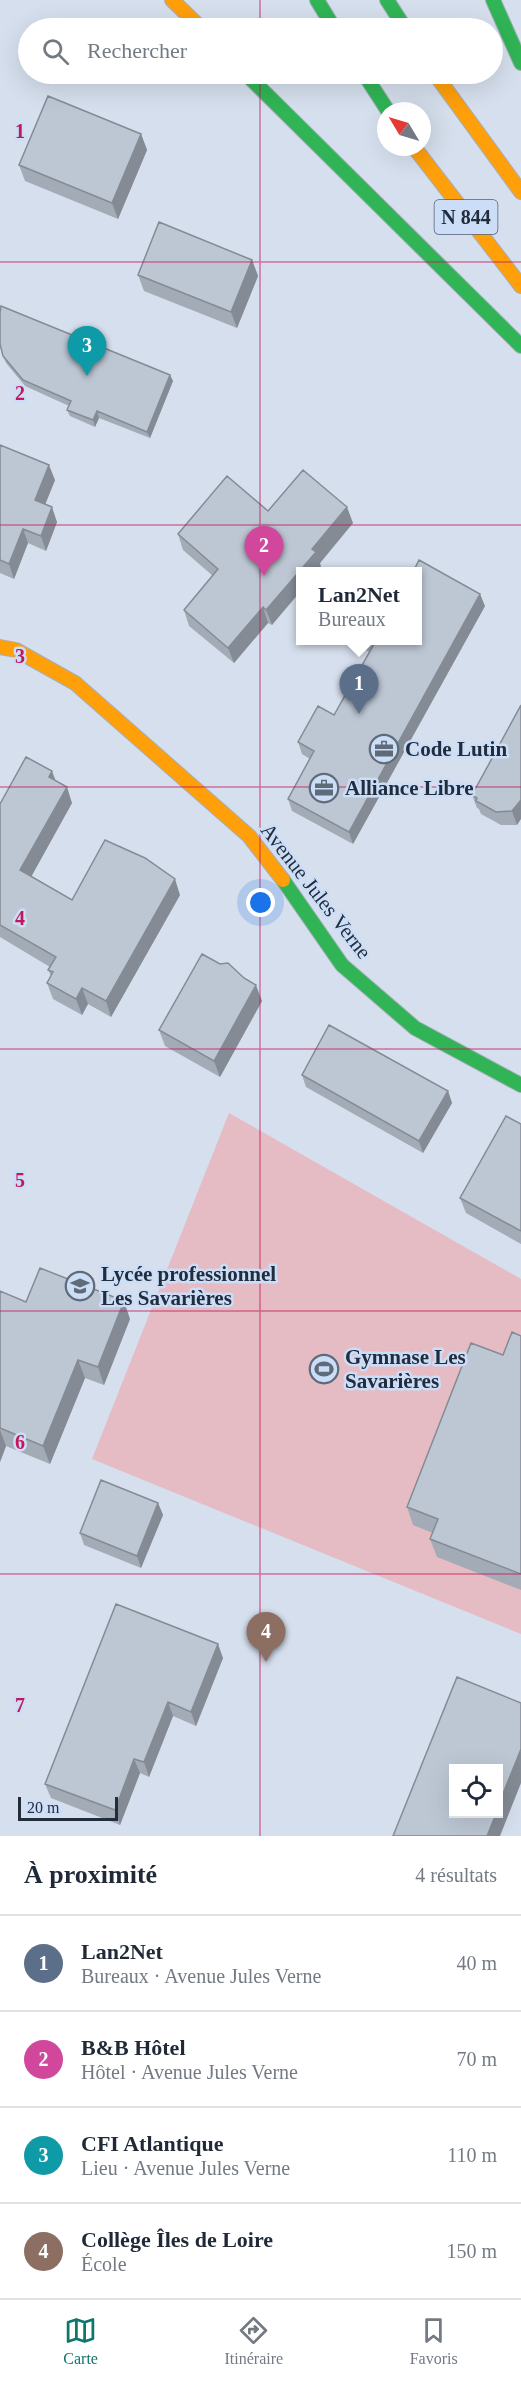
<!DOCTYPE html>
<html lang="fr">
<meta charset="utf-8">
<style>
:root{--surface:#fff;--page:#f6f6f7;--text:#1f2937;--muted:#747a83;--line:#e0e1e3;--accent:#0f766e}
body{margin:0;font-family:"Times New Roman",serif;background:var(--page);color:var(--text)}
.controls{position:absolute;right:18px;bottom:18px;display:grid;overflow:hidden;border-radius:0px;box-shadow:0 6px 24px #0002}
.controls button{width:54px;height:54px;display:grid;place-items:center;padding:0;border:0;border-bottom:2px solid var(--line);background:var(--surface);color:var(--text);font:30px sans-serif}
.compass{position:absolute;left:377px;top:102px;width:54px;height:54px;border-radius:50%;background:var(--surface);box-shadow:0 6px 24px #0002;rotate:308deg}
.scale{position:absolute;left:18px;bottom:15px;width:100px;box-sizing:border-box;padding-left:6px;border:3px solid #212c3c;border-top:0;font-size:16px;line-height:21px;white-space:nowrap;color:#212c3c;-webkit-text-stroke:4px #ccdef7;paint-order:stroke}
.you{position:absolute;left:261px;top:903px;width:21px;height:21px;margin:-15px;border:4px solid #fff;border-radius:50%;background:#1a73e8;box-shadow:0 0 0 9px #1a73e833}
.badge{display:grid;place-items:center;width:39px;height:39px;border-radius:50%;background:var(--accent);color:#fff;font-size:20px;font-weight:700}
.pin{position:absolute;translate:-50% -50px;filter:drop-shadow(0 2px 3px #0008)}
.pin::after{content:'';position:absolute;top:32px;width:21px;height:18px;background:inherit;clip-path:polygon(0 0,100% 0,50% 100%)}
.popup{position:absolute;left:296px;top:567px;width:126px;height:78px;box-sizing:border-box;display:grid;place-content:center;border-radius:0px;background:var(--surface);filter:drop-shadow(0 2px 4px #0005);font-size:20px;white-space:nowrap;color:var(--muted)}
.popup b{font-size:22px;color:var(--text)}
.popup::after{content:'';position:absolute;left:50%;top:100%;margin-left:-12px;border:12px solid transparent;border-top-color:var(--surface)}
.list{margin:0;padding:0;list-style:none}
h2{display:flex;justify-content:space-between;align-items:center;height:78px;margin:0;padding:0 24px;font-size:26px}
h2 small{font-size:20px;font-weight:400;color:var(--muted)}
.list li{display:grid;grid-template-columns:39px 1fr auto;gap:18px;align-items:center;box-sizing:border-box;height:96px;padding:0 24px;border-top:2px solid var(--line)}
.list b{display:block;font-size:22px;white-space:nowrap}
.list p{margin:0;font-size:20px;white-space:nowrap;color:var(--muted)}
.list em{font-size:20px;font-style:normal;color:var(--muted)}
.icon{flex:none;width:33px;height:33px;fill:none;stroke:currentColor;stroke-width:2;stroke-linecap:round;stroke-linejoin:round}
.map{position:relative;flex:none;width:521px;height:1836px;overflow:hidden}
.search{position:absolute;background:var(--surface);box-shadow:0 6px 24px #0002;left:18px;right:18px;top:18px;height:66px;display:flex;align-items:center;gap:15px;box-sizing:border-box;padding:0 21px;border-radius:33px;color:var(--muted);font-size:22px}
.sheet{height:462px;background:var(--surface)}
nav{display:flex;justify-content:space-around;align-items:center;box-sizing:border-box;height:84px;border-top:2px solid var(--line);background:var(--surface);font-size:16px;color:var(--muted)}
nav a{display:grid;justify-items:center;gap:3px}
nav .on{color:var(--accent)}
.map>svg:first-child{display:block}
.green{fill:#e5bbc4}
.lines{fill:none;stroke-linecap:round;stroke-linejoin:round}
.fast-casing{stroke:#a6afbd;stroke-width:16}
.slow-casing{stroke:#a6afbd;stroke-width:16}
.fast{stroke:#30b455;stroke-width:14}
.slow{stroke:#ff9f0a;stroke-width:14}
.wall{fill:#a3abb6}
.shaded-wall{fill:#848b94}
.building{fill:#bdc7d4;stroke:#848b94;stroke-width:1.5}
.grid{fill:none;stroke:#c2185b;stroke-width:1.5;stroke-opacity:0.55}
.labels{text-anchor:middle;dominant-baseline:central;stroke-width:5;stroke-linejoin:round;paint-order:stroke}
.shield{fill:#ccdef7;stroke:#546174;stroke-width:1.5}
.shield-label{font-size:20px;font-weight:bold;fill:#212c3c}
.poi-label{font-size:21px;font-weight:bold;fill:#212c3c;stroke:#ccdef7;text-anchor:start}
.street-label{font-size:21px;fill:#212c3c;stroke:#ccdef7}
.grid-label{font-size:20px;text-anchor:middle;font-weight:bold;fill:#c2185b;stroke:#ccdef7;stroke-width:5;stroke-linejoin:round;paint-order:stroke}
</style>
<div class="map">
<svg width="521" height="1836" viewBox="0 0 521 1836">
<rect width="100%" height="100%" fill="#d6dfed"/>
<!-- green -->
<path class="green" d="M 229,1113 L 521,1279 L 521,1634 L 92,1459 Z"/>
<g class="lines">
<!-- fast casing -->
<g class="fast-casing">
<path id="fast" d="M 317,0 L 334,28
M 387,0 L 405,28
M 493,0 L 521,63
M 246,74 L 521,346
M 364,74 L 388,111
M 283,880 L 342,965 L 415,1028 L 521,1085"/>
</g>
<!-- slow casing -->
<g class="slow-casing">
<path id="slow" d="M 172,0 L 201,28
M 435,74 L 521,192
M 414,147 L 521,286
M 0,647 L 16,650 L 75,683 L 249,836 L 283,880"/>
</g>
<!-- fast -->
<use href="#fast" class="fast"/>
<!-- slow -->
<use href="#slow" class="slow"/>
</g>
<!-- wall -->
<path class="wall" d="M 141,134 L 147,150 L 118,219 L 25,181 L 19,165 Z
M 252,260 L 258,276 L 237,328 L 144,291 L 138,275 Z
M 3,356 L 170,375 L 173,381 L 150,438 L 99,418 L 95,427 L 70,416 L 67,410 L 69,406 L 25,386 L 6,363 Z
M 0,444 L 0,445 L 55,480 L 45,504 L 57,522 L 46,551 L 28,543 L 14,579 L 0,573 Z
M 268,511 L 353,523 L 320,563 L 321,568 L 318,572 L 300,572 L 272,625 L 268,623 L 234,663 L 189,626 L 184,610 L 213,576 L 183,550 L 178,534 Z
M 485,606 L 353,844 L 292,811 L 288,799 L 310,759 L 302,754 L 298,742 L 334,715 L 369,652 L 361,647 L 359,640 L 417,640 Z
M 521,705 L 517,825 L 501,825 L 481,814 L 479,809 L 477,808 L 472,795 Z
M 56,781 L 72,803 L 31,877 L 72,900 L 180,895 L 111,1017 L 88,1004 L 82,1015 L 53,999 L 47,983 L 51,976 L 48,970 L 50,967 L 0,937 L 0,804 Z
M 262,1001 L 220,1077 L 165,1046 L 159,1030 Z
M 302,1075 L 448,1091 L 452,1103 L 423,1153 L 306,1087 Z
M 521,1124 L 521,1244 L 466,1213 L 460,1198 Z
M 0,1291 L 26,1302 L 130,1319 L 104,1385 L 85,1378 L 50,1464 L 6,1446 L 0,1462 Z
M 521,1336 L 521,1590 L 437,1557 L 430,1539 L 433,1533 L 413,1525 L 407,1507 L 503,1355 Z
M 158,1503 L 163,1515 L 141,1568 L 84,1545 L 80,1533 Z
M 223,1658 L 196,1726 L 173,1716 L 149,1777 L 140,1773 L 120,1825 L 51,1798 L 45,1784 Z"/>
<!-- shaded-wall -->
<path class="shaded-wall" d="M 141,134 L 147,150 L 118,219 L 112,203 Z
M 252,260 L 258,276 L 237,328 L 231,312 Z
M 170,375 L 173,381 L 150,438 L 147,432 Z
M 97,411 L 99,418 L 95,427 L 93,420 Z
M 49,465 L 55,480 L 41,515 L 35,500 Z
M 52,507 L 57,522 L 46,551 L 41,536 Z
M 347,507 L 353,523 L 320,563 L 321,568 L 318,572 L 300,572 L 300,592 L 272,625 L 266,610 L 312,549 Z
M 23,529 L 28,543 L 14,579 L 9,564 Z
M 480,594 L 485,606 L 353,844 L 349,832 Z
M 263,607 L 268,623 L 234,663 L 228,648 Z
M 52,771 L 58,787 L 49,777 Z
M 67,787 L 72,803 L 26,886 L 20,870 Z
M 521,800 L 521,819 L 517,825 L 512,811 Z
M 175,879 L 180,895 L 111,1017 L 106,1001 Z
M 256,985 L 262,1001 L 220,1077 L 214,1061 Z
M 82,988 L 88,1004 L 82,1015 L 76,999 Z
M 448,1091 L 452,1103 L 423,1153 L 419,1141 Z
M 124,1301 L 130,1319 L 104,1385 L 98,1367 Z
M 78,1360 L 85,1378 L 50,1464 L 43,1446 Z
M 0,1430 L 6,1446 L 0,1462 Z
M 158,1503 L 163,1515 L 141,1568 L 137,1556 Z
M 218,1644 L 223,1658 L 196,1726 L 191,1712 Z
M 168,1702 L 173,1716 L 149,1777 L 144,1762 Z
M 521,1749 L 521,1783 L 500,1836 L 487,1836 L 496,1814 L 498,1814 L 498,1806 Z
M 134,1759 L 140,1773 L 120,1825 L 115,1810 Z"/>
<!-- building -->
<path class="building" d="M 48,96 L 141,134 L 112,203 L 19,165 Z
M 159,222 L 252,260 L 231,312 L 138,275 Z
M 1,306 L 170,375 L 147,432 L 97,411 L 93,420 L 67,410 L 71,401 L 23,380 L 3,356 L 0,344 L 0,313 Z
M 0,445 L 49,465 L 35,500 L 52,507 L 41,536 L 23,529 L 9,564 L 0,560 Z
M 303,470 L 347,507 L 312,549 L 316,552 L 266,610 L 263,607 L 228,648 L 184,610 L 218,569 L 178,534 L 227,476 L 268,511 Z
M 419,560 L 480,594 L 349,832 L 288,799 L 314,751 L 298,742 L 318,706 L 334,715 L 374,644 L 367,640 L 417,640 L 417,572 L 413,572 Z
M 521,705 L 521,800 L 512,811 L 496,812 L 476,801 L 477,798 L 472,795 Z
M 26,757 L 52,771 L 49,777 L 67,787 L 20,870 L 72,900 L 105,840 L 145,858 L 175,879 L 106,1001 L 82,988 L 76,999 L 47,983 L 53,972 L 48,970 L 56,957 L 0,925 L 0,804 Z
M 202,954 L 220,964 L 228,963 L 244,978 L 256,985 L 214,1061 L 159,1030 Z
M 329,1025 L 448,1091 L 419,1141 L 302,1075 Z
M 506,1116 L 521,1124 L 521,1231 L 460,1198 Z
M 40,1268 L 124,1301 L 98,1367 L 78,1360 L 43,1446 L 0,1428 L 0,1291 L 26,1302 Z
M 512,1332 L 521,1336 L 521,1574 L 430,1539 L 438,1519 L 407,1507 L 471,1343 L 503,1355 Z
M 101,1480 L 158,1503 L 137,1556 L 80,1533 Z
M 116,1604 L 218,1644 L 191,1712 L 168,1702 L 144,1762 L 134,1759 L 115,1810 L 45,1784 Z
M 457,1677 L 521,1703 L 521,1749 L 498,1806 L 498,1768 L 453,1768 L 453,1814 L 496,1814 L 487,1836 L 393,1836 Z"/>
<!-- grid -->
<path class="grid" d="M 260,0 L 260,28M 260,74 L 260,1836M 0,262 L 521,262M 0,525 L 521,525M 0,787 L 521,787M 0,1049 L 521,1049M 0,1311 L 521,1311M 0,1574 L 521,1574"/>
<!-- icons -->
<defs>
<g id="office-ring" transform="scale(1.5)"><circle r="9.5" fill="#ccdef7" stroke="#606b7a" stroke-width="1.5"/><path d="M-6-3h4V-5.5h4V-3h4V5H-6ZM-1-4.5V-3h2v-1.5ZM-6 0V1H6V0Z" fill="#606b7a"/></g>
<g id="school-ring" transform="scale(1.5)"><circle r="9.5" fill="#ccdef7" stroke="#606b7a" stroke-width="1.5"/><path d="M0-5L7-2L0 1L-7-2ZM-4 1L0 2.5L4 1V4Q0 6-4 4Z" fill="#606b7a"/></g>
<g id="stadium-ring" transform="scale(1.5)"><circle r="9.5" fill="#ccdef7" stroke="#606b7a" stroke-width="1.5"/><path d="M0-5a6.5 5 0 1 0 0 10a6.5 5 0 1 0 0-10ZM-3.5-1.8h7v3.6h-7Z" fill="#606b7a"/></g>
</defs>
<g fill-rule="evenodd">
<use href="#office-ring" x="384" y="749"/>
<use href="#office-ring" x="324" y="788"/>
<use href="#school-ring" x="80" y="1286"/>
<use href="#stadium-ring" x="324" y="1369"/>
</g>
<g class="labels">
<!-- shield labels -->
<rect class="shield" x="434.5" y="200" width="63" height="34" rx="4.5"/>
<g class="shield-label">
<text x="466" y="217">N 844</text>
</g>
<!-- poi labels -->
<g class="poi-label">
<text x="405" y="749">Code Lutin</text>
<text x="345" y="788">Alliance Libre</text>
<text x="101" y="1274">Lycée professionnel<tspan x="101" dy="24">Les Savarières</tspan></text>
<text x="345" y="1357">Gymnase Les<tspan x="345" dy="24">Savarières</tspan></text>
</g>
<!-- street labels -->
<g class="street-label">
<text transform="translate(316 891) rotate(52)">Avenue Jules Verne</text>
</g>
</g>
<g class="grid-label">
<text x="20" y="138">1</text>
<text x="20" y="400">2</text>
<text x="20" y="663">3</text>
<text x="20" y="925">4</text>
<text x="20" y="1187">5</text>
<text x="20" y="1449">6</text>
<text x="20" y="1712">7</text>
</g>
</svg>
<div class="controls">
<button><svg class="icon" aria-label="locate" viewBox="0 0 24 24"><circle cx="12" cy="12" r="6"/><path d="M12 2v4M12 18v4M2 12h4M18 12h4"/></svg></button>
</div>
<svg class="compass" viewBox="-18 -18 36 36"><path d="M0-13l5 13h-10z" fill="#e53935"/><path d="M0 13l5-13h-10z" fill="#747a83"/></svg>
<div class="scale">20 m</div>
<div class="you"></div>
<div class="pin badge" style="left:359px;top:714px;background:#5c6f8a">1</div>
<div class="popup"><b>Lan2Net</b>Bureaux</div>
<div class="pin badge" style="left:264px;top:576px;background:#d1479c">2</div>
<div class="pin badge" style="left:87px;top:376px;background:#0f9aa8">3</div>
<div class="pin badge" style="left:266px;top:1662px;background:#8d6e63">4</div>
<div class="search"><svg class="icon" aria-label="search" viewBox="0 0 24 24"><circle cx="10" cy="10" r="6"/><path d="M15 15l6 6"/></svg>Rechercher</div>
</div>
<section class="sheet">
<h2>À proximité<small>4 résultats</small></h2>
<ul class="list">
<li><span class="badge" style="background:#5c6f8a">1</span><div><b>Lan2Net</b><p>Bureaux · Avenue Jules Verne</p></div><em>40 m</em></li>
<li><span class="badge" style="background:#d1479c">2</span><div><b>B&amp;B Hôtel</b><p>Hôtel · Avenue Jules Verne</p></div><em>70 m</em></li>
<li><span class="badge" style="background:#0f9aa8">3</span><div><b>CFI Atlantique</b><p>Lieu · Avenue Jules Verne</p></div><em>110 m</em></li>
<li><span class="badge" style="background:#8d6e63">4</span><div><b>Collège Îles de Loire</b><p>École</p></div><em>150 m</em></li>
</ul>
</section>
<nav>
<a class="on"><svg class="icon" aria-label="map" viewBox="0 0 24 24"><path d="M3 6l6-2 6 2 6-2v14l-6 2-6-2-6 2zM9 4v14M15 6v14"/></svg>Carte</a>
<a><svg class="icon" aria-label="directions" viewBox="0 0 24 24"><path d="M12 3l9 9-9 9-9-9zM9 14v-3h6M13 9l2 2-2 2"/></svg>Itinéraire</a>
<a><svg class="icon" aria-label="saved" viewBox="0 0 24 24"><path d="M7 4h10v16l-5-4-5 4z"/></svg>Favoris</a>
</nav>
